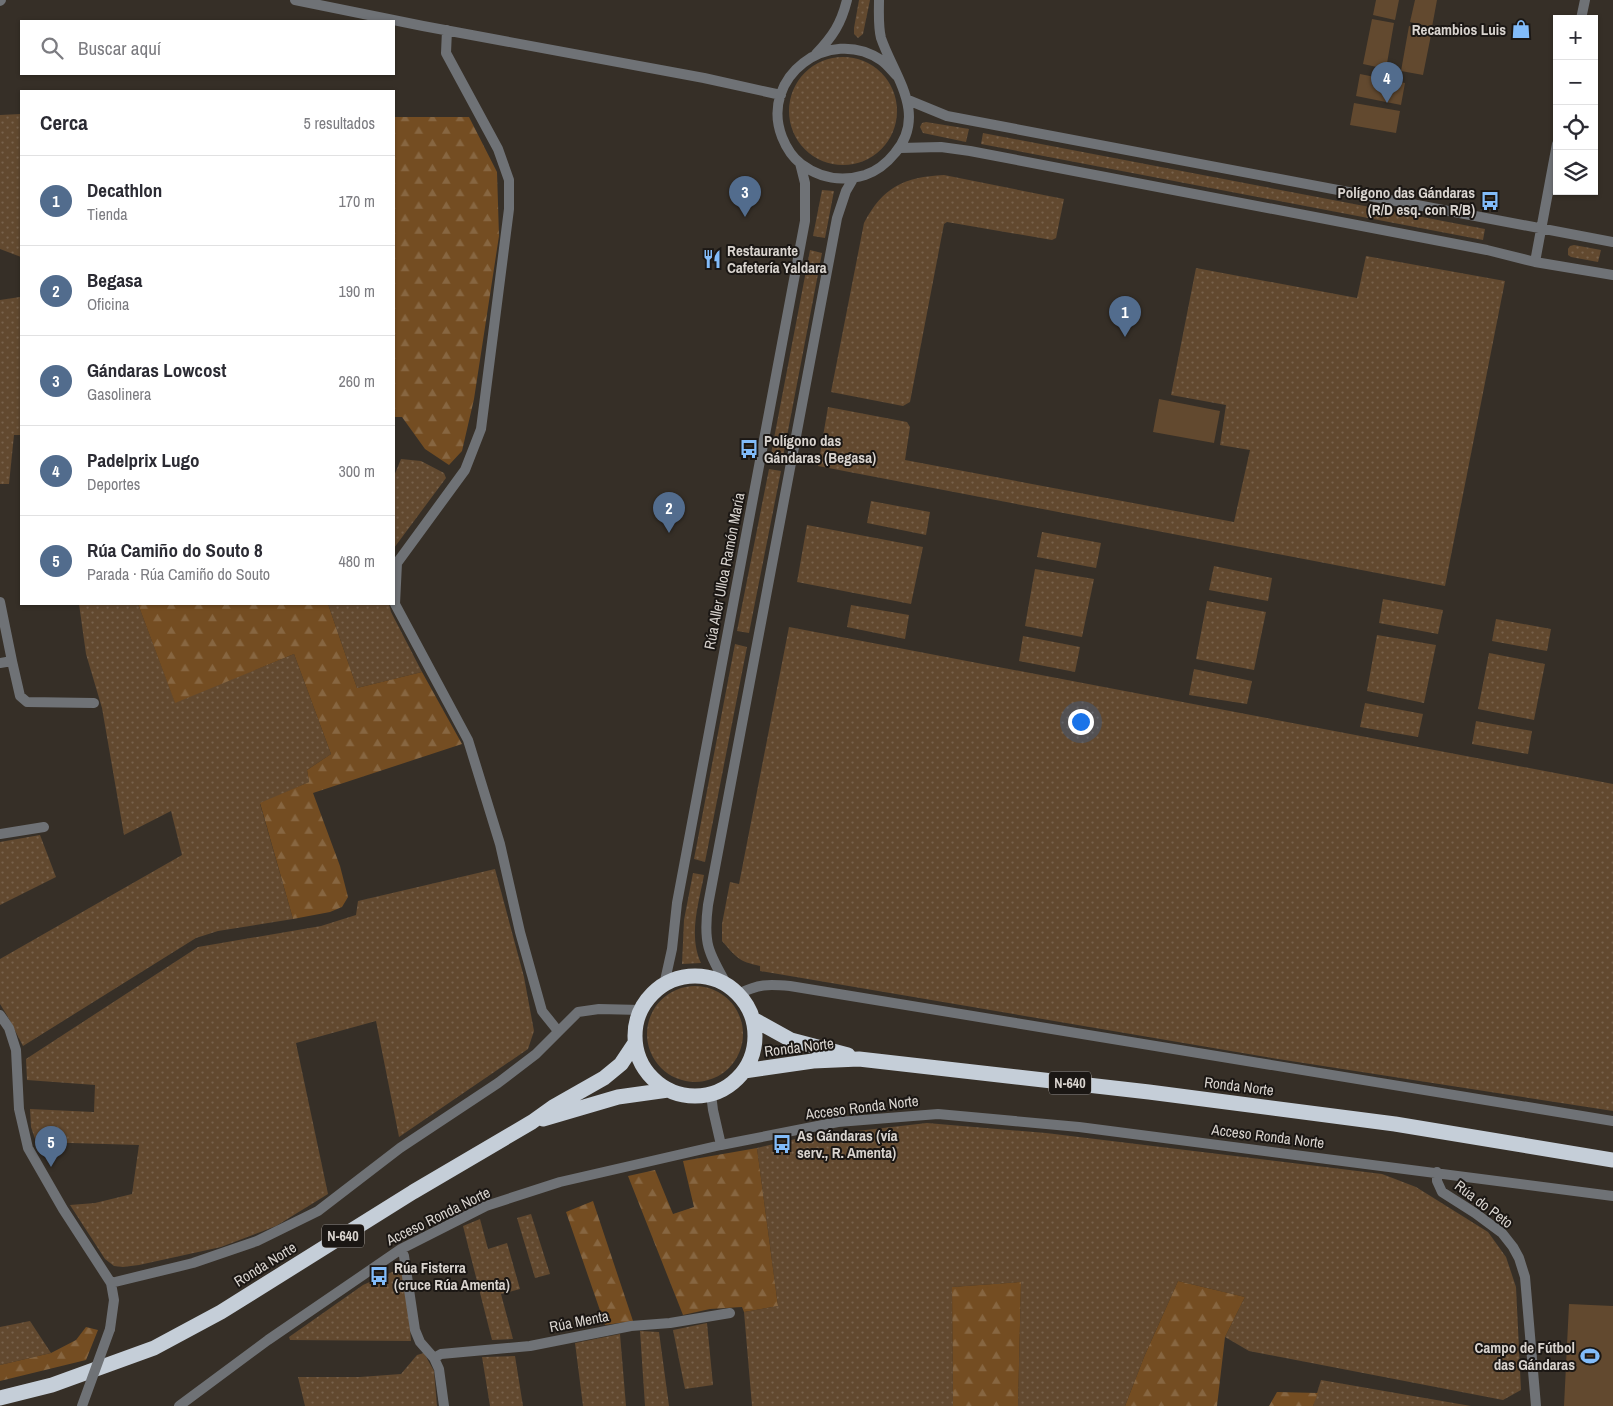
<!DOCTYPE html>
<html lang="es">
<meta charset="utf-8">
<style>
:root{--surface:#fff;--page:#f2f2f3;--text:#2b2b33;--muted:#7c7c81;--line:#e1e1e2;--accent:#526c8d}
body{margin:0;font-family:"Archivo Narrow",sans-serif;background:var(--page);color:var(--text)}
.controls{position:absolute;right:15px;top:15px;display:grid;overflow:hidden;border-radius:0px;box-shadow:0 1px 4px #0004}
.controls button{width:45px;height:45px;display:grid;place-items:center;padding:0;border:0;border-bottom:1px solid var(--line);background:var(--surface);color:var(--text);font:25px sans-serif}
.you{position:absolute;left:1080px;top:721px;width:18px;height:18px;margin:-12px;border:4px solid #fff;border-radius:50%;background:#1a73e8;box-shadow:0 0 0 8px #1a73e833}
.badge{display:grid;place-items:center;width:32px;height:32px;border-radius:50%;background:var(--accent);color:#fff;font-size:16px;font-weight:700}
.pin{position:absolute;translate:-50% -41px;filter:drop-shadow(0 1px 2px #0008)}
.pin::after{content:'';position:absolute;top:26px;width:18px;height:15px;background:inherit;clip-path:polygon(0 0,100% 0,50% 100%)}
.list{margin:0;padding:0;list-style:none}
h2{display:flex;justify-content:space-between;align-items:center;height:65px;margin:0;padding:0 20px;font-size:21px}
h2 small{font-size:16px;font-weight:400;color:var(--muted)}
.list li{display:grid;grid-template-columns:32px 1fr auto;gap:15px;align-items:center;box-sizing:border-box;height:90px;padding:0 20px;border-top:1px solid var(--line)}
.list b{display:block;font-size:19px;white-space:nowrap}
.list p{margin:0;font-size:16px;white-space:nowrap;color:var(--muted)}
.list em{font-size:16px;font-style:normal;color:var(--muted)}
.icon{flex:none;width:28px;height:28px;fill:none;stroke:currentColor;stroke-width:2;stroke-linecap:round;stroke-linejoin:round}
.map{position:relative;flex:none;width:1613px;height:1406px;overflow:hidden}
.search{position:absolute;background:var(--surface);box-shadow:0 1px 4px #0004;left:20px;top:20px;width:375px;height:55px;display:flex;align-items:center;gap:12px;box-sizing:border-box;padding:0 18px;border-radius:0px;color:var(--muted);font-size:19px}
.panel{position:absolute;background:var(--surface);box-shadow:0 1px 4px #0004;left:20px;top:90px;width:375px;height:515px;border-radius:0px}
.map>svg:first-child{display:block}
.grass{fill:url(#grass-dots)}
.forest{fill:url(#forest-firs)}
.pitch{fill:#62492f}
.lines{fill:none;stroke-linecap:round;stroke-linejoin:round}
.street{stroke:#6f7276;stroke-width:10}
.highway{stroke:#c5ced8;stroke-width:15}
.street-bridge{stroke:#6f7276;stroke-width:10}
.labels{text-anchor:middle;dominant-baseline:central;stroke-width:4;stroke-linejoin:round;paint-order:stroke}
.shield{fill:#1b1714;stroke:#a09b97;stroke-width:1}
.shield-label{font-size:14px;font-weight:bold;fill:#d9d4cf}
.poi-label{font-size:15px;font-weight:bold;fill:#d9d4cf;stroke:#1b1714;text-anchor:start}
.street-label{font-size:15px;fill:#d9d4cf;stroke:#1b1714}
</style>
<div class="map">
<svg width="1613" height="1406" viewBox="0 0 1613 1406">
<defs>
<pattern id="grass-dots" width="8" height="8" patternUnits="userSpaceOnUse" patternTransform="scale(1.25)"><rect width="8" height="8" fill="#62492f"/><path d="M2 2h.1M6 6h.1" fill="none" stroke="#78624c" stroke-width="1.8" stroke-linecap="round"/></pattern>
<pattern id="forest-firs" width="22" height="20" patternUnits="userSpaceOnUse" patternTransform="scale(1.25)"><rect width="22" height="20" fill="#744d22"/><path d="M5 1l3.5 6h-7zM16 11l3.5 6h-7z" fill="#876641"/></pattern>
</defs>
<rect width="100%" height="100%" fill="#362f27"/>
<!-- grass -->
<path class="grass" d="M 859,0 L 870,0 L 863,34 L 858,38 L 854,34 L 854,28 Z
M789 111a54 54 0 1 1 108 0a54 54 0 1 1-108 0Z
M 21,114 L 21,257 L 0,249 L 0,115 Z
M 926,122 L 969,129 L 966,142 L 923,133 L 920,127 L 922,123 Z
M 983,133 L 1485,229 L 1483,240 L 981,144 Z
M 944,175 L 1064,199 L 1056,238 L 1052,240 L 947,222 L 944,224 L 910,402 L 903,406 L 831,392 L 864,223 C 883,187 904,177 944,175 Z
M 822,190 L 834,191 L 825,238 L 813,236 Z
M 1574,245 L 1601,250 L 1598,262 L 1571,257 L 1568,255 L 1568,249 L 1570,246 Z
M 810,250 L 822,253 L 783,457 L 771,454 Z
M 1366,256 L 1505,281 L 1445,586 L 818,466 L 828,407 L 907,422 L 910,427 L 905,460 L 1234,522 L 1250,450 L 1220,445 L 1226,405 L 1171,395 L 1196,268 L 1357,298 Z
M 20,297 L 21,299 L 21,435 L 14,435 L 9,484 L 0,484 L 0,300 Z
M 401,459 L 421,461 L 444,473 L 446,478 L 394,548 L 394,476 Z
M 769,469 L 781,471 L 749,633 L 737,631 Z
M 871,501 L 930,512 L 926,535 L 867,523 Z
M 807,525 L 923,547 L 911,604 L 797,582 Z
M 1042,532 L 1101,543 L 1096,568 L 1037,557 Z
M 1214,566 L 1272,578 L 1268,601 L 1209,590 Z
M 1035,569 L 1094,579 L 1082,637 L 1025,626 Z
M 1383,599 L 1443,610 L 1438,634 L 1379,623 Z
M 1207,601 L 1266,612 L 1254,670 L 1196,659 Z
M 79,604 L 138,604 L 175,702 L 294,654 L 331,754 L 307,770 L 309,782 L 260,804 L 293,919 L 218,931 L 196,938 L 23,1046 L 8,1017 L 0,1004 L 0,959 L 182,855 L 171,811 L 124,835 L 102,708 L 86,654 Z
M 328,604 L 389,604 L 391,612 L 422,672 L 357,688 Z
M 851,605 L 909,615 L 905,639 L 847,627 Z
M 1496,619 L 1551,629 L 1547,651 L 1492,641 Z
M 789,627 L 1613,784 L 1613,1111 L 1278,1059 L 760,971 L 760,966 C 738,961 737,958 722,941 L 722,924 L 730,882 L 739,884 Z
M 1377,635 L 1436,645 L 1424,703 L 1367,691 Z
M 1023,636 L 1080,647 L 1075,672 L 1019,661 Z
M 735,644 L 747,647 L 705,862 L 694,859 Z
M 1489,653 L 1545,664 L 1534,720 L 1478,709 Z
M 1194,669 L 1252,681 L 1247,704 L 1189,695 Z
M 1365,703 L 1423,714 L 1418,737 L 1360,727 Z
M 1476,721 L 1532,731 L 1528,754 L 1472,744 Z
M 40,835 L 56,877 L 0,905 L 0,842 Z
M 495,869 L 524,977 L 534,1031 L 528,1049 L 399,1137 L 376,1021 L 296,1043 L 328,1194 L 276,1226 L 221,1247 L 139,1265 L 123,1267 L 114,1266 L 105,1259 L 70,1205 L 95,1203 L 132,1194 L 139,1145 L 36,1142 L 31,1127 L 30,1109 L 94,1112 L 95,1085 L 27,1080 L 26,1059 L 198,947 L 321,926 L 356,915 L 358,901 Z
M 693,873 L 704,875 C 699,903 688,935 701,963 L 682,964 L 684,920 Z
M647 1034a48 48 0 1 1 96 0a48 48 0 1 1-96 0Z
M 927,1123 L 1046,1133 L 1382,1174 L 1416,1187 L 1488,1232 L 1506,1257 L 1516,1287 L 1521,1390 L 1503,1400 L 1249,1351 L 1225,1337 L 1245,1297 L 1178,1281 L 1144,1357 L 1125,1406 L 1018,1406 L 1021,1282 L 952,1287 L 953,1406 L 752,1406 L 744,1312 L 778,1306 L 757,1148 L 804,1137 Z
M 531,1214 L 550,1274 L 535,1278 L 517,1218 Z
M 480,1219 L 488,1249 L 507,1243 L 520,1289 L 501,1294 L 513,1339 L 492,1340 L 463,1226 Z
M 401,1268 L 408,1303 L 411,1341 L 290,1340 L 289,1337 L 363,1285 Z
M 30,1321 L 51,1353 L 0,1365 L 0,1327 Z
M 707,1323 L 713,1385 L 685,1389 L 673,1330 Z
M 640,1331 L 659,1332 L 669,1406 L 645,1406 Z
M 620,1334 L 626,1406 L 583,1406 L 575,1343 Z
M 424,1353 L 434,1371 L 437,1406 L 305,1406 L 298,1377 L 360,1377 L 401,1374 L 417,1355 Z
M 515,1356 L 523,1406 L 490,1406 L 482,1357 Z
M 1321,1380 L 1471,1406 L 1313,1406 Z"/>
<!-- forest -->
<path class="forest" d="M 394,117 L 469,117 L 497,172 L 499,236 L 474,399 L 462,451 L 449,465 L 425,449 L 402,417 L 394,417 Z
M 138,604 L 328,604 L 357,688 L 422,672 L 462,744 L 313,793 L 340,866 L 348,897 L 342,907 L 330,912 L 293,919 L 260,803 L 309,782 L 307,770 L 331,754 L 294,654 L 175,703 Z
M 757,1148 L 778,1306 L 744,1312 L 742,1307 L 710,1309 L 683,1315 L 628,1176 L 655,1170 L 673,1214 L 694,1207 L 683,1161 Z
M 593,1201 L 633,1321 L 605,1325 L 566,1212 Z
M 1178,1281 L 1245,1297 L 1225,1337 L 1217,1406 L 1125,1406 L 1144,1357 Z
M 1021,1282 L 1018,1406 L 953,1406 L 952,1287 Z
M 86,1327 L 98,1330 L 86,1360 L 0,1381 L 0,1365 L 51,1353 L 76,1340 Z
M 1277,1392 L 1318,1393 L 1313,1406 L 1269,1406 Z"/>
<!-- pitch -->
<path class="pitch" d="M 1376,0 L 1399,0 L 1395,20 L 1373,15 Z
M 1415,0 L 1437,0 L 1432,27 L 1410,22 Z
M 1372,19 L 1394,23 L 1386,69 L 1363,64 Z
M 1409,26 L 1432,30 L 1423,75 L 1401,71 Z
M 1360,74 L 1405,83 L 1401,105 L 1356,96 Z
M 1354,103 L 1400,111 L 1396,133 L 1350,125 Z
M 1159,399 L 1220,411 L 1214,443 L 1153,432 Z
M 1569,1304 L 1613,1306 L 1613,1406 L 1564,1406 Z"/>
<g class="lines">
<!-- street -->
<path class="street" d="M 295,0 L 423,26 L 704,78 L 781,95
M 879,0 C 879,12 878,26 881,38 C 894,76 928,114 895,153 C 887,163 877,171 865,175 C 842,182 821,179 801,164 C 792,157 786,147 782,137 C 759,77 829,25 881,60 C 887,64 892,71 897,76
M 0,1 L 1,0
M 1581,19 L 1585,0
M 447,30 L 446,53 L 498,149 L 509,180 L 509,209 L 481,429 L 465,470 L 397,563 L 395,604 L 468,740 L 500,844 L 520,932 L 542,1011 L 558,1031
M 816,54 C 833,36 841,24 847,0
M 908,100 L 947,116 L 1613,242
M 900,148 L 941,147 L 970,151 L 1487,250 L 1535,262 L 1613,275
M 1535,262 L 1557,144
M 0,602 L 12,661 L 0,663
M 12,661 L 20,696 L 27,702 L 94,703
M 0,834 L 44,827
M 664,985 L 672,949 L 677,903 L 805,221 L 805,183 L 800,163
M 727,985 C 708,952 703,943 708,905 L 837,218 L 846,191 L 853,179
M 738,994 C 759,984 767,984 790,986 L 1613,1121
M 0,1015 L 9,1028 L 16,1050 L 19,1109 L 28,1148 L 63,1209 L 111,1283 L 114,1300 L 110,1329
M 711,1094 L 713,1110 L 721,1145
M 1437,1172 L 1437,1181 L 1442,1192 L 1475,1213 L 1502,1233 L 1513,1247 L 1519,1258 L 1525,1277 L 1536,1406
M 401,1249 L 404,1256 L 415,1330 L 420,1342 L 434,1358 L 439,1369 L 444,1406
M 111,1283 L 193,1263 L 257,1241 L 318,1211 L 400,1148 L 498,1083 L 536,1054 L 578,1012 L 599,1009 L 641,1010
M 434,1358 L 441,1354 L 530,1346 L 631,1326 L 670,1323 L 730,1313
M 179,1406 L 268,1340 L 401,1249 L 486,1206 L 560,1182 L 721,1145 L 838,1122 L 938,1114 L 1079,1127 L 1613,1196"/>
<!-- highway -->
<path class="highway" d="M635 1036a60 60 0 1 1 120 0a60 60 0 1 1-120 0Z
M 753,1019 L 791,1040 L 848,1055
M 744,1071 L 813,1061 L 859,1059 L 1149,1092 L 1395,1124 L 1613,1160
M 543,1119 L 618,1097 L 668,1090
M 0,1398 L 52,1385 L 154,1348 L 221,1312 L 413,1192 L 532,1122 L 553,1107 L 604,1078 L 621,1064 L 635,1043"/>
<!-- street-bridge -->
<path class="street-bridge" d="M 82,1406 L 110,1329"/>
</g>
<!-- icons -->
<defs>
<g id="shop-bare" transform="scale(1.5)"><path d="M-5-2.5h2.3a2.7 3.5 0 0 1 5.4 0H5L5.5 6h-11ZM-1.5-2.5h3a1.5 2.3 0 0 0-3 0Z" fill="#82bcfa" stroke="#1b1714" stroke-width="2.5" paint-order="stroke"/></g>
<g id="bus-bare" transform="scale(1.5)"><path d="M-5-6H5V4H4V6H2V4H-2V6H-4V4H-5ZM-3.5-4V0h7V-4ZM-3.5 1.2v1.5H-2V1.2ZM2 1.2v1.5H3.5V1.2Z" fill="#82bcfa" stroke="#1b1714" stroke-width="2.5" paint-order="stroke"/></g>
<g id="restaurant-bare" transform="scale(1.5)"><path d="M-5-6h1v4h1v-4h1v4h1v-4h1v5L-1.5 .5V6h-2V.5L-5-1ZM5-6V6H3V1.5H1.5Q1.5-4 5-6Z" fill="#82bcfa" stroke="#1b1714" stroke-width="2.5" paint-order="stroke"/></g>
<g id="stadium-bare" transform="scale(1.5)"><path d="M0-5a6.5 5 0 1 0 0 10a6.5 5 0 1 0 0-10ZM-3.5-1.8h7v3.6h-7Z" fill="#82bcfa" stroke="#1b1714" stroke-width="2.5" paint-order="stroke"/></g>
</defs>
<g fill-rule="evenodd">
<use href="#shop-bare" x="1521" y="29"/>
<use href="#bus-bare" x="1490" y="201"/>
<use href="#restaurant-bare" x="712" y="259"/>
<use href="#bus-bare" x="749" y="449"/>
<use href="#bus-bare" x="782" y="1144"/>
<use href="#bus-bare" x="379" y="1276"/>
<use href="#stadium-bare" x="1590" y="1356"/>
</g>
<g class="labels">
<!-- shield labels -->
<g class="shield">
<rect x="1049" y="1071.5" width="42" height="23" rx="4"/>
<rect x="322" y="1224.5" width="42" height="23" rx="4"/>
</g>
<g class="shield-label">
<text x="1070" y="1083">N-640</text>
<text x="343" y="1236">N-640</text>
</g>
<!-- poi labels -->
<g class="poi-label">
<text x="1506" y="29" text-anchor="end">Recambios Luis</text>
<text x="1475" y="192" text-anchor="end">Polígono das Gándaras<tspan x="1475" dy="17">(R/D esq. con R/B)</tspan></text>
<text x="727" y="250">Restaurante<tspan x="727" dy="17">Cafetería Yaldara</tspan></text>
<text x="764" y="440">Polígono das<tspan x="764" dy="17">Gándaras (Begasa)</tspan></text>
<text x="797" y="1135">As Gándaras (vía<tspan x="797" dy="17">serv., R. Amenta)</tspan></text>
<text x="394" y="1267">Rúa Fisterra<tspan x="394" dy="17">(cruce Rúa Amenta)</tspan></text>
<text x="1575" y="1347" text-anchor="end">Campo de Fútbol<tspan x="1575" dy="17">das Gándaras</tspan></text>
</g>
<!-- street labels -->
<g class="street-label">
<text transform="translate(724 571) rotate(-79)">Rúa Aller Ulloa Ramón María</text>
<text transform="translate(799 1047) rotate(-7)">Ronda Norte</text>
<text transform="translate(1239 1086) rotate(7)">Ronda Norte</text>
<text transform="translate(862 1107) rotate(-7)">Acceso Ronda Norte</text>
<text transform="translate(1268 1136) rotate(7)">Acceso Ronda Norte</text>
<text transform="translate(1484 1204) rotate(37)">Rúa do Peto</text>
<text transform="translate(438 1216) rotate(-26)">Acceso Ronda Norte</text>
<text transform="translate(265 1264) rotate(-32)">Ronda Norte</text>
<text transform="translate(579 1321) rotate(-11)">Rúa Menta</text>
</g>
</g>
</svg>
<div class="controls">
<button>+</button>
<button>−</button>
<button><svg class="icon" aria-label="locate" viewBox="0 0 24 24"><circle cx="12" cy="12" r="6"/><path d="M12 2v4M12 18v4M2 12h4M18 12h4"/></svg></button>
<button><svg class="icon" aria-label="layers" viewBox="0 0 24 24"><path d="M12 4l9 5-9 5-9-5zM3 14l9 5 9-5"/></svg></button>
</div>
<div class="you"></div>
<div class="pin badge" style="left:1125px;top:337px">1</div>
<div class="pin badge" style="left:669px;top:533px">2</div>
<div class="pin badge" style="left:745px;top:217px">3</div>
<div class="pin badge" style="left:1387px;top:103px">4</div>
<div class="pin badge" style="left:51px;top:1167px">5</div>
<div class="search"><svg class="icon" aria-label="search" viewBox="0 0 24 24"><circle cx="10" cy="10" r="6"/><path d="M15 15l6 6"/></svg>Buscar aquí</div>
<section class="panel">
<h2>Cerca<small>5 resultados</small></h2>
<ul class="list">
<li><span class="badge">1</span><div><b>Decathlon</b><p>Tienda</p></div><em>170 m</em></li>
<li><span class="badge">2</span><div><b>Begasa</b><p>Oficina</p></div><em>190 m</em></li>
<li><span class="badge">3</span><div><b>Gándaras Lowcost</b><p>Gasolinera</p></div><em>260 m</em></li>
<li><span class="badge">4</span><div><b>Padelprix Lugo</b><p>Deportes</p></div><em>300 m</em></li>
<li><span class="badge">5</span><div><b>Rúa Camiño do Souto 8</b><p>Parada · Rúa Camiño do Souto</p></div><em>480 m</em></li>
</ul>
</section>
</div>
